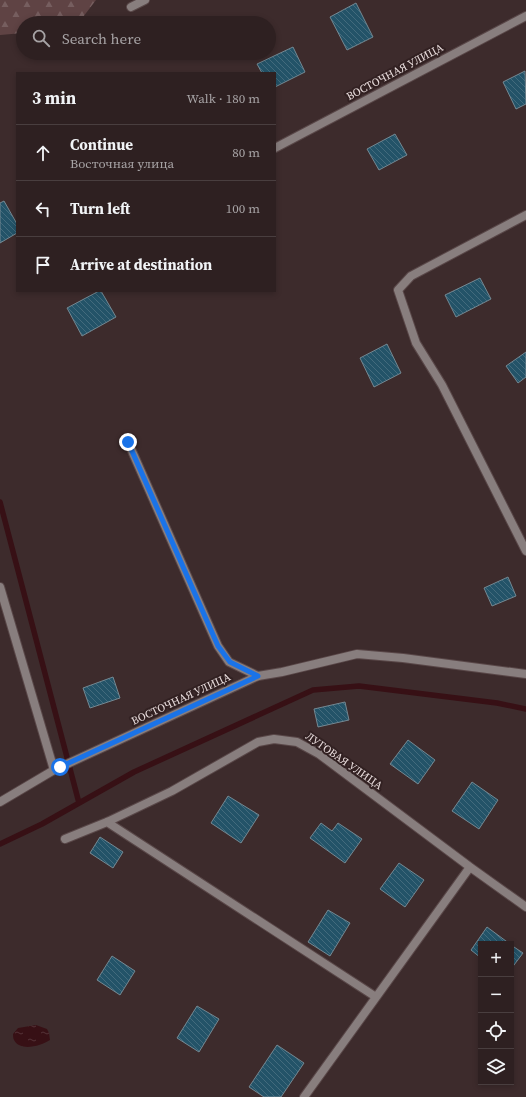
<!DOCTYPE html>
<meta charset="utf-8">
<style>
:root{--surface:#2e2021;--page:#3a2d2e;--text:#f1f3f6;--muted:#a7a3a5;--line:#493e3f}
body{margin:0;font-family:"Source Serif 4",serif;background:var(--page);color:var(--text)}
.controls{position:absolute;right:12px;bottom:12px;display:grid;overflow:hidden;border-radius:0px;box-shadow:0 2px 6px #0003}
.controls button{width:36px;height:36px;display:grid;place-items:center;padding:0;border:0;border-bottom:1px solid var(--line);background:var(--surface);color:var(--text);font:20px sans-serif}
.stop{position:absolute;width:12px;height:12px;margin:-9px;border:3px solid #1a73e8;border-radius:50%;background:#fff}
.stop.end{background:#1a73e8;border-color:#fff;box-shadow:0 1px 4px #0008}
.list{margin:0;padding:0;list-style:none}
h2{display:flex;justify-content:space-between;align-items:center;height:52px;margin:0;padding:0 16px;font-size:17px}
h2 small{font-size:13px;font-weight:400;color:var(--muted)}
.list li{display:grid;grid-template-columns:26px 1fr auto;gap:12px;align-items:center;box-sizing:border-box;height:56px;padding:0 16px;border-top:1px solid var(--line)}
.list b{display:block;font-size:15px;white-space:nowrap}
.list p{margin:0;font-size:13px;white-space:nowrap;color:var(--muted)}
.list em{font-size:13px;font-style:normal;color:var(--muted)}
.icon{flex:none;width:22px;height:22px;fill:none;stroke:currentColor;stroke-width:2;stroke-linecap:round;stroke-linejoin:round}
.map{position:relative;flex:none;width:526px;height:1097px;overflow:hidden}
.search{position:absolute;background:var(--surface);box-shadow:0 2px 6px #0003;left:16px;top:16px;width:260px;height:44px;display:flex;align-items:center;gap:10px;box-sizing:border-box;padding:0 14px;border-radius:22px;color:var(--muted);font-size:15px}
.panel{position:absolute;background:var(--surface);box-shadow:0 2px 6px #0003;left:16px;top:72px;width:260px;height:220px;border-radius:0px}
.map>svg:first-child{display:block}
.forest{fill:url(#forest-firs)}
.water{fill:url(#water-ripples)}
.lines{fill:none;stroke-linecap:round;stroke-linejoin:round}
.stream{stroke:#371015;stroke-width:5.5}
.building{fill:url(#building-back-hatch);stroke:#748892}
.lane-casing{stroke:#594748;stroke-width:10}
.street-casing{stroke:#594748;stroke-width:10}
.lane{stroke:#887e7e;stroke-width:8}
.street{stroke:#887e7e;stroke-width:8}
.route{stroke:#1a73e8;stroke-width:5}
.labels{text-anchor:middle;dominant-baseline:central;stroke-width:4;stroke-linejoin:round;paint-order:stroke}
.street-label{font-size:11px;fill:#e9dddd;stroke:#322122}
</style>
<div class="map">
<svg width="526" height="1097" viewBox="0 0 526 1097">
<defs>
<pattern id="forest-firs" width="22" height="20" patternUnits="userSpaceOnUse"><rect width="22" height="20" fill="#5f4344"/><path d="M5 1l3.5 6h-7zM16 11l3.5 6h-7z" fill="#765e5f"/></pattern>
<pattern id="water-ripples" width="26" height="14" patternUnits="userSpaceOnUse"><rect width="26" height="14" fill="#371015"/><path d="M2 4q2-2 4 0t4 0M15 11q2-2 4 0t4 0" fill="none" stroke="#543237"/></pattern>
<pattern id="building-back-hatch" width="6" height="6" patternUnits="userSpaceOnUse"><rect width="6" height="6" fill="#235368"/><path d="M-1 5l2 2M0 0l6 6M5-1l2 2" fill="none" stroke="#436b7d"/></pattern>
</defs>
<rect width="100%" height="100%" fill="#3d2b2c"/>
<!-- forest -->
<path class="forest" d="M 0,0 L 96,0 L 80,21 L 72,23 L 23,23 L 23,33 L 0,35 Z"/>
<!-- water -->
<path class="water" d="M 36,1025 L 47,1029 L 49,1033 L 50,1040 C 41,1046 20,1052 14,1040 C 13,1039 13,1035 13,1034 L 18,1028 Z"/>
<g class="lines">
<!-- stream -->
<path class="stream" d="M 0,502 L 79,803
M 0,844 L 42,824 L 134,772 L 313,690 L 359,686 L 497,703 L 526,709"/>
</g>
<!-- building -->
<path class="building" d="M 356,3 L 373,37 L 347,50 L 330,17 Z
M 293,47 L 305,72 L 275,87 L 275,73 L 262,73 L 257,64 Z
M 525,71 L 526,104 L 516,109 L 503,82 Z
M 395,134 L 407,155 L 379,170 L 367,149 Z
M 4,201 L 17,224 L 17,233 L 0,243 L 0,203 Z
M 480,278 L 491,299 L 456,317 L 445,295 Z
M 99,291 L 101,291 L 116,317 L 82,336 L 67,308 Z
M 387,344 L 401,373 L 374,387 L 360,358 Z
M 526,352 L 526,377 L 518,383 L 506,366 Z
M 508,577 L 516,596 L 492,606 L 484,588 Z
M 113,677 L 120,698 L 90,708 L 83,688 Z
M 345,702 L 349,720 L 318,727 L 314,709 Z
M 408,740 L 435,760 L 418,784 L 390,764 Z
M 472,782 L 498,800 L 479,829 L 452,811 Z
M 228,796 L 259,815 L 241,843 L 211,823 Z
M 321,823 L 332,831 L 338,823 L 362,839 L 345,863 L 310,838 Z
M 100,837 L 123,852 L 113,868 L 90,853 Z
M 399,863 L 424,880 L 405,907 L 380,889 Z
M 328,910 L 350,923 L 330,956 L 308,942 Z
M 487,927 L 510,944 L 481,944 L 481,958 L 471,950 Z
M 511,945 L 523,953 L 511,969 Z
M 112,956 L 135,971 L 120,995 L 97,980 Z
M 197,1006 L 219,1019 L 199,1052 L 177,1038 Z
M 277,1045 L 304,1063 L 281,1097 L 264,1097 L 249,1087 Z"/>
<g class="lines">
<!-- lane casing -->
<g class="lane-casing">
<path id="lane" d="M 128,442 L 218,646 L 229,662 L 258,676"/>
</g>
<!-- street casing -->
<g class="street-casing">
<path id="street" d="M 131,7 L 145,0
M 275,148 L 526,16
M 526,215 L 411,276 L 398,290 L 416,343 L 442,385 L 526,551
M 0,587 L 54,770
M 0,802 L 54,770 L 258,676 L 282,672 L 357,654 L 403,658 L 526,674
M 107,822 L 376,997
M 65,839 L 107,822 L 172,791 L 258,742 L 274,739 L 297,742 L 319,754 L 470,867 L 526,907
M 304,1097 L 470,867"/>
</g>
<!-- lane -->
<use href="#lane" class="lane"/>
<!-- street -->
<use href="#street" class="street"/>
</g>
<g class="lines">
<!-- route -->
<path class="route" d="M 60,767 L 258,676 L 230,662 L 218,646 L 128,442"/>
</g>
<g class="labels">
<!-- street labels -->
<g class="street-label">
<text transform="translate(395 72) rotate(-28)">ВОСТОЧНАЯ УЛИЦА</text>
<text transform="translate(181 699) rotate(-25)">ВОСТОЧНАЯ УЛИЦА</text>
<text transform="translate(344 761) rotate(35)">ЛУГОВАЯ УЛИЦА</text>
</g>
</g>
</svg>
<div class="controls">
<button>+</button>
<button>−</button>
<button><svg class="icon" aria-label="locate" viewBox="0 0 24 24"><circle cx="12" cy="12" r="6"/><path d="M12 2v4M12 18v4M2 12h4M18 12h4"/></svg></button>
<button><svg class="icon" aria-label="layers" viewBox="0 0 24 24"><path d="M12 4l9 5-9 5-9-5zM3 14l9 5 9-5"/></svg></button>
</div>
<div class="stop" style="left:60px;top:767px"></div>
<div class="stop end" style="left:128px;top:442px"></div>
<div class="search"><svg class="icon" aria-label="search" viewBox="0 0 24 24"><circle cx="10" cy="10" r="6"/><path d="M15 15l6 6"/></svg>Search here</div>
<section class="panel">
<h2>3 min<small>Walk · 180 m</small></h2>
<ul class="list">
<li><svg class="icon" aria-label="ahead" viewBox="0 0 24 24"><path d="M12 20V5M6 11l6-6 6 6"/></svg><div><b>Continue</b><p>Восточная улица</p></div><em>80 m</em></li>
<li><svg class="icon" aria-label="left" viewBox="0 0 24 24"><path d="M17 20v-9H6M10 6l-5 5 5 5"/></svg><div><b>Turn left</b></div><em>100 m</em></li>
<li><svg class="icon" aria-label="arrive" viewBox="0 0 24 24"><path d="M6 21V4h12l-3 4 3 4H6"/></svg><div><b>Arrive at destination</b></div></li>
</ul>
</section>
</div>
